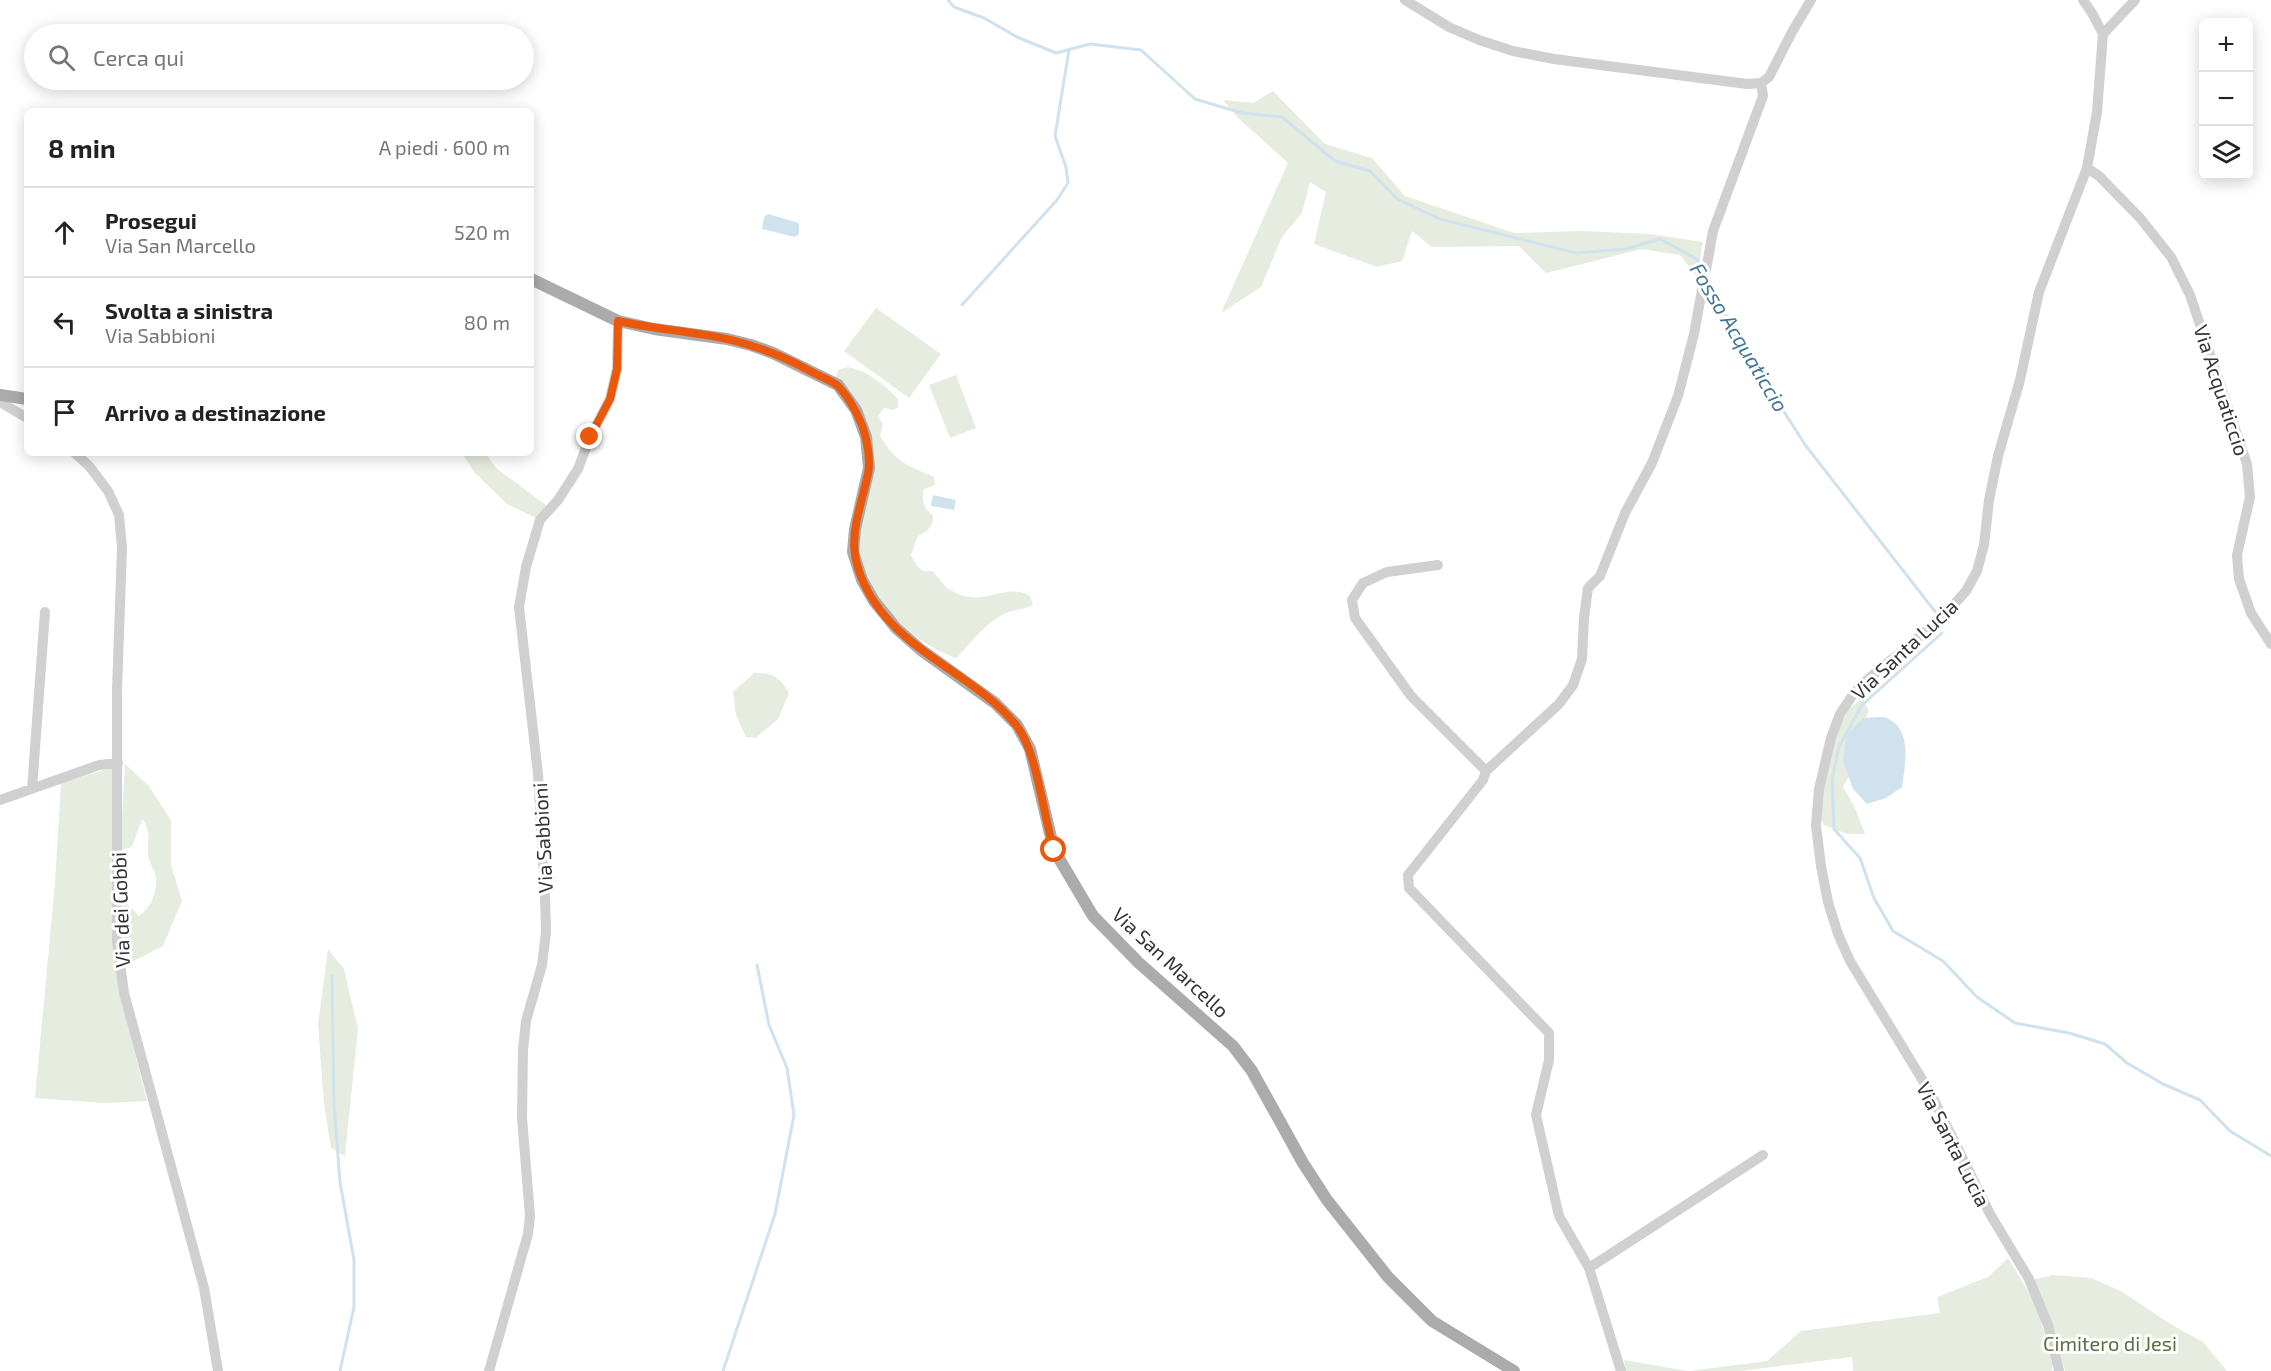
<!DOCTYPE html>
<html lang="it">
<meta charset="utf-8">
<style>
:root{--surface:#fff;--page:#f6f6f6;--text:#222;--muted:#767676;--line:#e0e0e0}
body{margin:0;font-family:"Exo 2",sans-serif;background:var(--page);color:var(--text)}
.controls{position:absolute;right:18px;top:18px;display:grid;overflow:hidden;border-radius:9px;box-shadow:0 3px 15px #0003}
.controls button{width:54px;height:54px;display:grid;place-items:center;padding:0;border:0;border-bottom:2px solid var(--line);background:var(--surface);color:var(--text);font:30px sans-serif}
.stop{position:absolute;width:18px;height:18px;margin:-14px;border:4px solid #ea580c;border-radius:50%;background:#fff}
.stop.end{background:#ea580c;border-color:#fff;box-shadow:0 2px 6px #0008}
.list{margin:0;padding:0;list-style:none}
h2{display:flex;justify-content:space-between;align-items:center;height:78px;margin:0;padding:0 24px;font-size:26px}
h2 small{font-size:20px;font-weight:400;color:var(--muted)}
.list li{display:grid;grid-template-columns:39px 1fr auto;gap:18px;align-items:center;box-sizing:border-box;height:90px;padding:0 24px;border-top:2px solid var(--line)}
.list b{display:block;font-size:22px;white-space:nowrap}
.list p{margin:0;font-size:20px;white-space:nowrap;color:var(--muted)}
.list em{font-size:20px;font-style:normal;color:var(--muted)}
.icon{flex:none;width:33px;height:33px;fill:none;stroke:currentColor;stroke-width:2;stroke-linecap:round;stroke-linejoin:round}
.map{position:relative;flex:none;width:2271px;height:1371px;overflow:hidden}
.search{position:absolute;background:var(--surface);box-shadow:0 3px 15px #0003;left:24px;top:24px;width:510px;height:66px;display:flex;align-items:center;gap:15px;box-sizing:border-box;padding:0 21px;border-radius:33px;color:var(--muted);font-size:22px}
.panel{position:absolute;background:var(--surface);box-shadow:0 3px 15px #0003;left:24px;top:108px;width:510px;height:348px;border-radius:9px}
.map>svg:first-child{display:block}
.green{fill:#e6ecdf}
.water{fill:#cfe2ee}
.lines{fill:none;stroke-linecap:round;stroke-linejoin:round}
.stream{stroke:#cfe2ee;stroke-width:3}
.minor{stroke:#d0d0d0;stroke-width:10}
.major{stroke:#ababab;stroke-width:12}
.route{stroke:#ea580c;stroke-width:8}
.labels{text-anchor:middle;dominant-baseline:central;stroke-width:6;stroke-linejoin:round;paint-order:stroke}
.street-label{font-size:20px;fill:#333;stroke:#fff}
.park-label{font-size:20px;fill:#56703f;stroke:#fff}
.water-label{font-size:21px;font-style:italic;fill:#3f7597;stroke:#fff}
</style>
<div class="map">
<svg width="2271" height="1371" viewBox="0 0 2271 1371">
<rect width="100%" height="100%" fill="#fff"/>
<!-- green -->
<path class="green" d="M 1273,91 L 1325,144 L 1372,158 L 1405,196 L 1514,233 L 1583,231 L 1650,234 L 1703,242 L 1697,277 L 1680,255 L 1642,249 L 1546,273 L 1519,246 L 1432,247 L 1412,231 L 1402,261 L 1377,267 L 1314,244 L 1326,192 L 1310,182 L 1302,213 L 1282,237 L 1261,287 L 1221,313 L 1288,163 L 1238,118 L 1223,100 L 1253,103 Z
M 876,308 L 941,354 L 909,398 L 844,351 Z
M 848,367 C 868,371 884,384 898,399 L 898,407 L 893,410 L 884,408 L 878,417 L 883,424 L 880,436 C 897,463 906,465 934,477 L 935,485 L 924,489 C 921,502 924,508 933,516 C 933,527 928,531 918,536 L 911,555 C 916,565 919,573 932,571 C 939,577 944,588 952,591 C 956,593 965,597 970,597 C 991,600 1010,584 1030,596 L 1033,605 C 1024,610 1015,609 1006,613 C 985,623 972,641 957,658 C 914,646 853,586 857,538 C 858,517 865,495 869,475 C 870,469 873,462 872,457 C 872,446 842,391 836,377 L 838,370 Z
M 956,375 L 976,428 L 950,438 L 929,385 Z
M 462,453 L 485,453 L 496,468 L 547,506 L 536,518 L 507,504 L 475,473 Z
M 754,673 C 774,673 779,677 789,693 L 778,719 L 756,738 L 746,737 L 736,715 L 733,692 Z
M 1862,698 L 1869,711 L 1859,731 L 1850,774 L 1843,787 L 1856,810 L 1865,834 L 1847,834 L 1824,825 L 1819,814 L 1821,790 L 1839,729 L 1848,710 Z
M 125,764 L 149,786 L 171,820 L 171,865 L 182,901 L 163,946 L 124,966 L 119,944 L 120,901 L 126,903 L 139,916 C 152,907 159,889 155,873 C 153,868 149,862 148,855 C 147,841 152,831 142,819 L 132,847 L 120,850 Z
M 114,767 L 121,999 L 147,1101 L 103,1103 L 35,1098 L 55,883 L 61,783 Z
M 328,949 L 344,969 L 358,1029 L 345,1156 L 331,1148 L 324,1104 L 318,1024 Z
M 2008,1258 L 2037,1306 L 2052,1363 L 2052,1371 L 1853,1371 L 1852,1357 L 1740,1371 L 1690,1371 L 1767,1361 L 1801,1331 L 1940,1313 L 1937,1297 L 1988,1277 Z
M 2053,1275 L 2091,1278 L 2121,1291 L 2172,1325 L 2203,1342 L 2227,1371 L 2065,1371 L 2051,1327 L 2032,1280 Z
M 1624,1360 L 1688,1371 L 1626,1371 Z"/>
<!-- water -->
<path class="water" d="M 768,214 L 799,223 L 799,234 L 795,237 L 762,229 L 764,217 Z
M 933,495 L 956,500 L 954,510 L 931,506 Z
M 1863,718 C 1870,718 1881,716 1887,718 C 1913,730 1905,765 1902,787 L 1886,798 L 1867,804 L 1853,789 L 1843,761 L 1846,735 Z"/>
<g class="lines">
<!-- stream -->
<path class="stream" d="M 948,0 L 954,7 L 984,18 L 1017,37 L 1056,53 L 1090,44 L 1141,50 L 1195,99 L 1242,113 L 1282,117 L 1335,161 L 1370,171 L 1397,199 L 1440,219 L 1576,253 L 1626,249 L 1660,239 L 1697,259 L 1703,270
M 1707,278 L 1738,340 L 1806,446 L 1937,614
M 962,305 L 1057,200 L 1068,183 L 1066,167 L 1055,136 L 1069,50
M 1942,633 L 1862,705 L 1839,747 L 1832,779 L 1834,829 L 1860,858 L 1874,898 L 1893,931 L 1943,961 L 1977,997 L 2015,1023 L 2069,1033 L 2105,1044 L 2127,1063 L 2163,1084 L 2200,1100 L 2230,1131 L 2271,1156
M 332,976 L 334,1104 L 340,1182 L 354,1260 L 354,1307 L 340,1371
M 723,1371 L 775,1214 L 794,1115 L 787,1068 L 769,1025 L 757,965"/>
<!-- minor -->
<path class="minor" d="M 1405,0 L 1449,27 L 1479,40 L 1513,51 L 1554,59 L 1747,84 L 1761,83 L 1769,77 L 1792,32 L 1811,0
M 2103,34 L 2135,0
M 2087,168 L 2099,176 L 2140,218 L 2171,257 L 2190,295 L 2247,464 L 2250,497 L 2237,555 L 2239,579 L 2251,613 L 2271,644
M 1706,270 L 1713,231 L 1763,96 L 1761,83
M 0,402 L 27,418
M 75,453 L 89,466 L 108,491 L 119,515 L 122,548 L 117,690 L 117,942 L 124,993 L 204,1288 L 218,1371
M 1438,565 L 1387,572 L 1363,583 L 1352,600 L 1355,618 L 1411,696 L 1486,771 L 1483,780 L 1408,875 L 1409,888 L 1549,1033 L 1549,1060 L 1536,1115 L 1559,1216 L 1589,1268
M 1486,771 L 1559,704 L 1573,685 L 1582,659 L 1584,618 L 1588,588 L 1600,576 L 1625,513 L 1652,463 L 1678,396 L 1694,334 L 1704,279
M 32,789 L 45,612
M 0,800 L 99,765 L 118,763
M 489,1371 L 528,1234 L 530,1216 L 522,1118 L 523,1050 L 526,1021 L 542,965 L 546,932 L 545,896 L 538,774 L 519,607 L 526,567 L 540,520 L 558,500 L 578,469 L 590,437 L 610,399 L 617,369 L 618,321
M 1621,1371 L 1589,1268 L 1763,1155
M 2059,1371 L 2048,1325 L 2029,1279 L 1990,1214 L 1931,1094 L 1850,961 L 1838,934 L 1828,902 L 1821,866 L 1816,826 L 1819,789 L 1831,738 L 1840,714 L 1854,693 L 1868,679 L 1943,617 L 1966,591 L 1977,571 L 1984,545 L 1989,500 L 1998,456 L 2020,380 L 2039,292 L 2087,168 L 2097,112 L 2103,34 L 2092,13 L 2083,0"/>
<!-- major -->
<path class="major" d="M 531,279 L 618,321 L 654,329 L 727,339 L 751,345 L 773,353 L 838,385 L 856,410 L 866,437 L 869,468 L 855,529 L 853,552 L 862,580 L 874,601 L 896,628 L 921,650 L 995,703 L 1017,725 L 1030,749 L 1054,850 L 1093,916 L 1139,963 L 1233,1046 L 1252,1071 L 1303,1163 L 1327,1200 L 1388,1277 L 1432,1321 L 1514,1371
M 0,395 L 27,399"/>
</g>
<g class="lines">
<!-- route -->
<path class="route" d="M 590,437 L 610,399 L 617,369 L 618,321 C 662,331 711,332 752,346 C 772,352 792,361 810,371 C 819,376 831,380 838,386 C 849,397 856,411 862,425 C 867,440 871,458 868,474 C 856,526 842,550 873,600 C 908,655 975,675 1016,725 C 1037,750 1043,815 1054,850"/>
</g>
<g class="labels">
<!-- street labels -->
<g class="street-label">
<text transform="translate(2222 390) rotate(72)">Via Acquaticcio</text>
<text transform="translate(1904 649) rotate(-43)">Via Santa Lucia</text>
<text transform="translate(542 838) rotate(-93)">Via Sabbioni</text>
<text transform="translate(120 910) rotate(-92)">Via dei Gobbi</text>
<text transform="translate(1171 962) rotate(43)">Via San Marcello</text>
<text transform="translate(1954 1144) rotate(63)">Via Santa Lucia</text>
</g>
<!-- park labels -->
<g class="park-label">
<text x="2110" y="1343">Cimitero di Jesi</text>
</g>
<!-- water labels -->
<g class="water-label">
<text transform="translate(1740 337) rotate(59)">Fosso Acquaticcio</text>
</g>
</g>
</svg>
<div class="controls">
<button>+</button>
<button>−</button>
<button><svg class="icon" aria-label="layers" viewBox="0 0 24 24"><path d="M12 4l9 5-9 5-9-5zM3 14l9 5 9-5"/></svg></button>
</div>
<div class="stop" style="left:1054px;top:850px"></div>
<div class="stop end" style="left:590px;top:437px"></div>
<div class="search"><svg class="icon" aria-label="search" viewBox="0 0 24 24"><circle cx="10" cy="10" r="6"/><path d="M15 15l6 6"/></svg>Cerca qui</div>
<section class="panel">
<h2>8 min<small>A piedi · 600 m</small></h2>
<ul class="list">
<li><svg class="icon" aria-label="ahead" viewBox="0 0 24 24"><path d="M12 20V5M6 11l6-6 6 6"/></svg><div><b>Prosegui</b><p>Via San Marcello</p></div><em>520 m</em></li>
<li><svg class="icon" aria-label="left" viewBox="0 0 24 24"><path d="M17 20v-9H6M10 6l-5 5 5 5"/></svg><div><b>Svolta a sinistra</b><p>Via Sabbioni</p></div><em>80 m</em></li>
<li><svg class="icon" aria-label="arrive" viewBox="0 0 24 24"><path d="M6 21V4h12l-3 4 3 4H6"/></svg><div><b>Arrivo a destinazione</b></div></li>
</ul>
</section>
</div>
